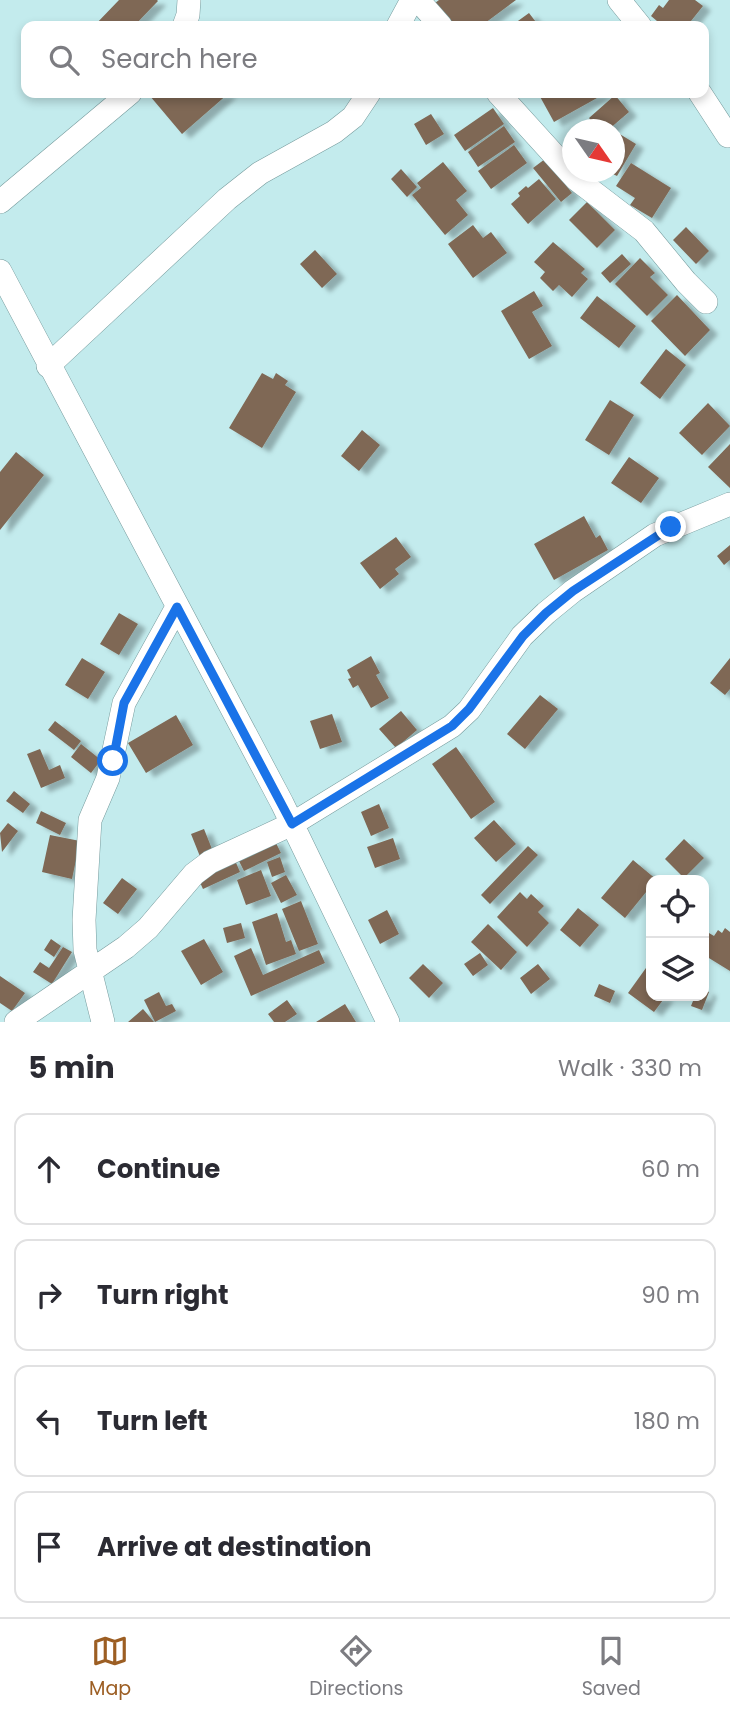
<!DOCTYPE html>
<meta charset="utf-8">
<style>
:root{--surface:#fff;--page:#f7f7f7;--text:#2b2b33;--muted:#7c7c81;--line:#e1e1e2;--accent:#9c5e23}
body{margin:0;font-family:Poppins,sans-serif;background:var(--page);color:var(--text)}
.controls{position:absolute;right:21px;bottom:21px;display:grid;overflow:hidden;border-radius:14px;box-shadow:0 4px 10px #0003}
.controls button{width:63px;height:63px;display:grid;place-items:center;padding:0;border:0;border-bottom:2px solid var(--line);background:var(--surface);color:var(--text);font:35px sans-serif}
.compass{position:absolute;left:562px;top:119px;width:63px;height:63px;border-radius:50%;background:var(--surface);box-shadow:0 4px 10px #0003;rotate:124deg}
.stop{position:absolute;width:21px;height:21px;margin:-16px;border:5px solid #1a73e8;border-radius:50%;background:#fff}
.stop.end{background:#1a73e8;border-color:#fff;box-shadow:0 2px 7px #0008}
.list{margin:0;padding:0;list-style:none}
h2{display:flex;justify-content:space-between;align-items:center;height:91px;margin:0;padding:0 28px;font-size:30px}
h2 small{font-size:23px;font-weight:400;color:var(--muted)}
.list li{display:grid;grid-template-columns:46px 1fr auto;gap:21px;align-items:center;box-sizing:border-box;height:112px;margin:0 14px 14px;padding:0 14px;border:2px solid var(--line);border-radius:14px}
.list b{display:block;font-size:26px;white-space:nowrap}
.list em{font-size:23px;font-style:normal;color:var(--muted)}
.icon{flex:none;width:38px;height:38px;fill:none;stroke:currentColor;stroke-width:2;stroke-linecap:round;stroke-linejoin:round}
.map{position:relative;flex:none;width:730px;height:1022px;overflow:hidden}
.search{position:absolute;background:var(--surface);box-shadow:0 4px 10px #0003;left:21px;right:21px;top:21px;height:77px;display:flex;align-items:center;gap:18px;box-sizing:border-box;padding:0 24px;border-radius:14px;color:var(--muted);font-size:26px}
.sheet{height:595px;background:var(--surface)}
nav{display:flex;justify-content:space-around;align-items:center;box-sizing:border-box;height:98px;border-top:2px solid var(--line);background:var(--surface);font-size:19px;color:var(--muted)}
nav a{display:grid;justify-items:center;gap:4px}
nav .on{color:var(--accent)}
.map>svg:first-child{display:block}
.building{fill:#7f6855;filter:url(#shadow)}
.lines{fill:none;stroke-linecap:round;stroke-linejoin:round}
.minor-casing{stroke:#769b9d;stroke-width:24}
.minor{stroke:#fff;stroke-width:23}
.route{stroke:#1a73e8;stroke-width:9}
</style>
<div class="map">
<svg width="730" height="1022" viewBox="0 0 730 1022">
<defs>
<filter id="shadow"><feDropShadow dx="8" dy="4.5" stdDeviation="2" flood-color="#0004"/></filter>
</defs>
<rect width="100%" height="100%" fill="#c3ebed"/>
<!-- building -->
<path class="building" d="M 119,0 L 157,0 L 158,1 L 134,26 L 94,26 Z
M 439,0 L 516,0 L 481,26 L 453,26 L 435,3 Z
M 669,0 L 695,0 L 703,6 L 687,26 L 663,26 L 651,16 L 659,5 L 663,8 Z
M 529,13 L 539,26 L 511,26 Z
M 153,93 L 229,93 L 182,134 L 150,96 Z
M 538,93 L 606,93 L 554,122 Z
M 615,95 L 629,112 L 608,130 L 599,130 L 589,118 Z
M 493,108 L 504,124 L 465,151 L 454,135 Z
M 431,114 L 444,134 L 426,145 L 414,124 Z
M 504,126 L 515,142 L 478,167 L 468,152 Z
M 618,133 L 636,144 L 617,176 L 609,172 L 614,172 L 614,139 Z
M 514,145 L 527,163 L 491,189 L 478,171 Z
M 545,159 L 572,193 L 561,202 L 533,168 Z
M 443,162 L 467,191 L 456,200 L 468,215 L 445,235 L 412,195 L 421,188 L 417,183 Z
M 631,163 L 671,188 L 652,218 L 630,205 L 635,198 L 616,186 Z
M 401,169 L 417,187 L 407,197 L 391,179 Z
M 539,179 L 556,199 L 528,224 L 511,204 L 520,196 L 518,193 L 526,186 L 528,188 Z
M 587,202 L 615,230 L 597,248 L 569,220 Z
M 473,225 L 483,238 L 491,232 L 507,253 L 473,278 L 448,244 Z
M 686,227 L 709,251 L 696,264 L 673,240 Z
M 553,242 L 585,269 L 581,273 L 588,279 L 572,297 L 559,285 L 553,291 L 540,278 L 545,272 L 534,262 Z
M 315,250 L 337,274 L 322,288 L 300,264 Z
M 622,254 L 631,264 L 610,283 L 601,273 Z
M 640,258 L 655,273 L 650,277 L 668,295 L 647,316 L 615,284 Z
M 534,291 L 543,306 L 532,312 L 552,346 L 529,359 L 501,311 Z
M 677,295 L 710,330 L 685,356 L 651,321 Z
M 597,296 L 636,326 L 619,348 L 580,318 Z
M 666,349 L 686,365 L 660,399 L 640,383 Z
M 262,373 L 273,379 L 276,373 L 288,381 L 285,385 L 296,392 L 262,448 L 229,428 Z
M 610,400 L 634,415 L 609,455 L 585,440 Z
M 708,403 L 730,426 L 702,455 L 679,433 Z
M 362,430 L 380,445 L 359,471 L 341,456 Z
M 730,444 L 730,488 L 708,467 Z
M 16,452 L 44,475 L 0,530 L 0,472 Z
M 629,457 L 659,478 L 641,503 L 611,483 Z
M 584,516 L 596,538 L 600,535 L 608,550 L 554,580 L 534,544 Z
M 396,537 L 411,557 L 395,569 L 399,574 L 380,589 L 360,563 Z
M 730,545 L 730,560 L 724,565 L 717,556 Z
M 119,613 L 138,624 L 119,655 L 100,644 Z
M 371,656 L 380,673 L 376,675 L 389,698 L 371,708 L 358,685 L 353,688 L 348,679 L 351,678 L 347,670 Z
M 82,658 L 105,672 L 88,699 L 65,685 Z
M 730,658 L 730,689 L 725,695 L 710,683 Z
M 540,695 L 558,709 L 525,749 L 507,734 Z
M 401,711 L 417,730 L 396,748 L 379,729 Z
M 332,714 L 342,742 L 320,749 L 310,721 Z
M 176,715 L 193,745 L 146,773 L 128,743 Z
M 55,721 L 81,741 L 74,750 L 48,730 Z
M 81,744 L 101,760 L 91,773 L 71,757 Z
M 456,747 L 495,802 L 471,819 L 432,764 Z
M 40,749 L 49,770 L 60,765 L 65,778 L 41,788 L 27,754 Z
M 14,791 L 30,804 L 23,813 L 6,801 Z
M 379,804 L 389,828 L 371,836 L 361,812 Z
M 41,811 L 66,823 L 60,835 L 36,823 Z
M 494,820 L 516,844 L 496,862 L 474,838 Z
M 8,823 L 18,831 L 2,852 L 0,833 Z
M 204,829 L 214,854 L 201,859 L 191,834 Z
M 50,835 L 80,841 L 72,879 L 42,872 Z
M 393,838 L 400,859 L 375,868 L 367,847 Z
M 274,839 L 281,853 L 244,871 L 237,857 Z
M 684,839 L 704,858 L 684,878 L 665,859 Z
M 528,846 L 538,855 L 490,904 L 481,895 Z
M 280,857 L 285,872 L 272,877 L 267,862 Z
M 234,858 L 240,872 L 203,889 L 197,876 Z
M 633,860 L 657,880 L 651,880 L 651,886 L 625,918 L 601,898 Z
M 261,870 L 271,896 L 246,905 L 237,880 Z
M 286,875 L 297,895 L 281,903 L 271,883 Z
M 122,878 L 137,889 L 118,914 L 103,903 Z
M 520,892 L 527,899 L 531,894 L 544,906 L 538,912 L 549,923 L 527,947 L 497,917 Z
M 301,901 L 318,944 L 299,951 L 282,909 Z
M 578,908 L 599,925 L 580,947 L 560,930 Z
M 387,910 L 399,934 L 380,944 L 368,920 Z
M 277,913 L 286,942 L 291,940 L 296,954 L 266,965 L 252,922 Z
M 241,923 L 245,938 L 227,943 L 223,928 Z
M 488,924 L 517,952 L 501,970 L 471,942 Z
M 725,928 L 730,932 L 730,971 L 704,955 L 704,930 L 714,936 L 718,930 L 722,933 Z
M 51,939 L 61,946 L 54,957 L 44,950 Z
M 204,939 L 223,972 L 201,985 L 181,951 Z
M 63,947 L 72,952 L 52,984 L 33,972 L 40,962 L 49,968 Z
M 251,948 L 263,975 L 319,950 L 325,963 L 251,996 L 234,956 Z
M 480,953 L 488,965 L 473,976 L 464,964 Z
M 651,961 L 651,996 L 666,996 L 654,1012 L 628,993 Z
M 423,964 L 443,983 L 429,998 L 409,978 Z
M 538,964 L 550,979 L 531,994 L 520,978 Z
M 0,976 L 25,993 L 12,1011 L 0,1003 Z
M 599,984 L 615,991 L 610,1003 L 594,996 Z
M 704,990 L 709,992 L 702,1010 L 691,1006 L 695,996 L 704,996 Z
M 159,992 L 166,1006 L 172,1004 L 176,1011 L 155,1022 L 144,1000 Z
M 287,1000 L 297,1014 L 285,1022 L 274,1022 L 268,1014 Z
M 345,1004 L 356,1022 L 316,1022 Z
M 143,1009 L 154,1022 L 128,1022 Z"/>
<g class="lines">
<!-- minor casing -->
<g class="minor-casing">
<path id="minor" d="M 418,0 L 441,26
M 619,0 L 640,26
M 184,26 L 188,15 L 189,0
M 398,26 L 412,0
M 498,93 L 576,179 L 644,231 L 686,282 L 706,302
M 700,93 L 728,136
M 0,202 L 130,93
M 0,271 L 282,803 L 388,1022
M 48,366 L 227,199 L 260,173 L 334,132 L 353,117 L 369,93
M 16,1022 L 126,947 L 148,928 L 194,874 L 210,862 L 292,824 L 452,726 L 469,710 L 522,636 L 546,613 L 573,591 L 655,535 L 730,504
M 103,1022 L 85,950 L 84,920 L 90,820 L 108,778 L 124,703 L 177,607"/>
</g>
<!-- minor -->
<use href="#minor" class="minor"/>
</g>
<g class="lines">
<!-- route -->
<path class="route" d="M 113,761 L 124,703 L 177,607 L 292,824 L 452,726 L 469,709 L 523,636 L 546,613 L 573,591 L 671,527"/>
</g>
</svg>
<div class="controls">
<button><svg class="icon" aria-label="locate" viewBox="0 0 24 24"><circle cx="12" cy="12" r="6"/><path d="M12 2v4M12 18v4M2 12h4M18 12h4"/></svg></button>
<button><svg class="icon" aria-label="layers" viewBox="0 0 24 24"><path d="M12 4l9 5-9 5-9-5zM3 14l9 5 9-5"/></svg></button>
</div>
<svg class="compass" viewBox="-18 -18 36 36"><path d="M0-13l5 13h-10z" fill="#e53935"/><path d="M0 13l5-13h-10z" fill="#7c7c81"/></svg>
<div class="stop" style="left:113px;top:761px"></div>
<div class="stop end" style="left:671px;top:527px"></div>
<div class="search"><svg class="icon" aria-label="search" viewBox="0 0 24 24"><circle cx="10" cy="10" r="6"/><path d="M15 15l6 6"/></svg>Search here</div>
</div>
<section class="sheet">
<h2>5 min<small>Walk · 330 m</small></h2>
<ul class="list">
<li><svg class="icon" aria-label="ahead" viewBox="0 0 24 24"><path d="M12 20V5M6 11l6-6 6 6"/></svg><div><b>Continue</b></div><em>60 m</em></li>
<li><svg class="icon" aria-label="right" viewBox="0 0 24 24"><path d="M7 20v-9h11M14 6l5 5-5 5"/></svg><div><b>Turn right</b></div><em>90 m</em></li>
<li><svg class="icon" aria-label="left" viewBox="0 0 24 24"><path d="M17 20v-9H6M10 6l-5 5 5 5"/></svg><div><b>Turn left</b></div><em>180 m</em></li>
<li><svg class="icon" aria-label="arrive" viewBox="0 0 24 24"><path d="M6 21V4h12l-3 4 3 4H6"/></svg><div><b>Arrive at destination</b></div></li>
</ul>
</section>
<nav>
<a class="on"><svg class="icon" aria-label="map" viewBox="0 0 24 24"><path d="M3 6l6-2 6 2 6-2v14l-6 2-6-2-6 2zM9 4v14M15 6v14"/></svg>Map</a>
<a><svg class="icon" aria-label="directions" viewBox="0 0 24 24"><path d="M12 3l9 9-9 9-9-9zM9 14v-3h6M13 9l2 2-2 2"/></svg>Directions</a>
<a><svg class="icon" aria-label="saved" viewBox="0 0 24 24"><path d="M7 4h10v16l-5-4-5 4z"/></svg>Saved</a>
</nav>
